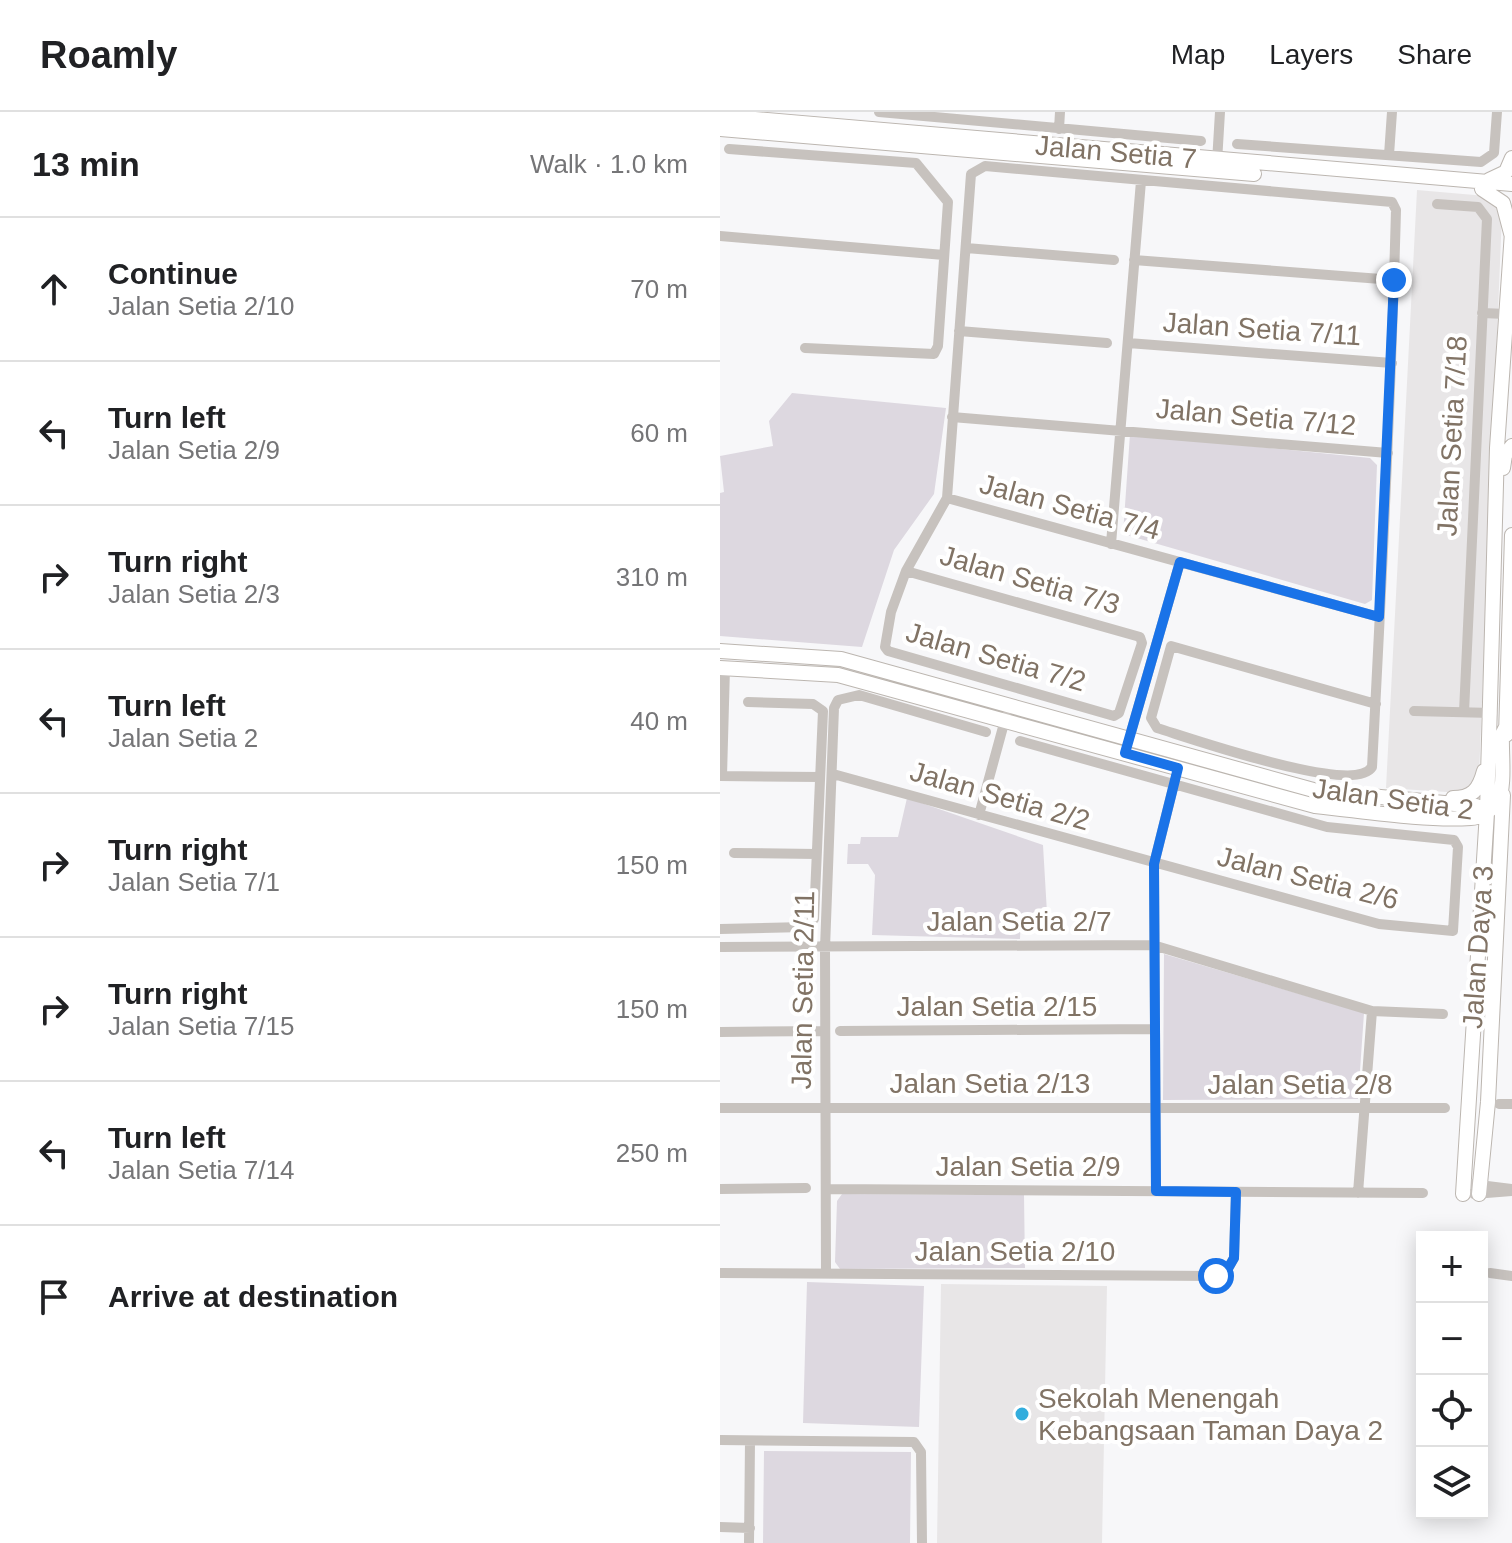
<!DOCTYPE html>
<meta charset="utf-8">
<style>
:root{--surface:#fff;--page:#f2f2f2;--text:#202124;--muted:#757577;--line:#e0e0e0}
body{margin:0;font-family:Arial,sans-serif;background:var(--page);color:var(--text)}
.controls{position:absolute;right:24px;bottom:24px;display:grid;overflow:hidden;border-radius:0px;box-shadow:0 4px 20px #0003}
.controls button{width:72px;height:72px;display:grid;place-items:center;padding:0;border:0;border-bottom:2px solid var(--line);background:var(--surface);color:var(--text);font:40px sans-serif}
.stop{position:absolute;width:24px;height:24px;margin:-18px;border:6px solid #1a73e8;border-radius:50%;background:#fff}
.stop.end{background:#1a73e8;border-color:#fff;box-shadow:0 2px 8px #0008}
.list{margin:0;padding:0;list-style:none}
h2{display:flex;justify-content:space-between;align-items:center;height:104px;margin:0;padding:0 32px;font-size:34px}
h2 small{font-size:26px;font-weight:400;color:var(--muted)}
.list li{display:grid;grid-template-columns:52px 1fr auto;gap:24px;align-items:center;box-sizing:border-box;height:144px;padding:0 32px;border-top:2px solid var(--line)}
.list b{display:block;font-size:30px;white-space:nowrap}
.list p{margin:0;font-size:26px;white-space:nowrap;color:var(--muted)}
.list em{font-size:26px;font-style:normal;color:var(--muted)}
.icon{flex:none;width:44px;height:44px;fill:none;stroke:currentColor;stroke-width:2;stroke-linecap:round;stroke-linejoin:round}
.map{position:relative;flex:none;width:792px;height:1431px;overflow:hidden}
header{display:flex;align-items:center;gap:48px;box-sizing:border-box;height:112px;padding:0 40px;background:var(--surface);border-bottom:2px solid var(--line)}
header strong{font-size:38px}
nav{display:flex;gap:44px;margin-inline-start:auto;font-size:28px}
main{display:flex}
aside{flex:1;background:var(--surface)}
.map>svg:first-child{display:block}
.built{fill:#e8e6e7}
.green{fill:#ddd8e0}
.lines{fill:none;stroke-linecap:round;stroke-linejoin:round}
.secondary-casing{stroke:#bcb6b0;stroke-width:16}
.street{stroke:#c7c2be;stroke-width:10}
.secondary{stroke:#fff;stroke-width:14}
.route{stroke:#1a73e8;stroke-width:10}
.poi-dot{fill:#33addd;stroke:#fff;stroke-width:3}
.labels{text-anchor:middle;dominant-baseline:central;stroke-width:8;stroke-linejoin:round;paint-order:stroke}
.street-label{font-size:28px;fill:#817365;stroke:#fff}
.poi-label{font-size:28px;fill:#817365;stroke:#fff;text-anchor:start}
</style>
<header>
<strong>Roamly</strong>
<nav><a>Map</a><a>Layers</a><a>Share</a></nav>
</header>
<main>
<aside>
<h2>13 min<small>Walk · 1.0 km</small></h2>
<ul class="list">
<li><svg class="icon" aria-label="ahead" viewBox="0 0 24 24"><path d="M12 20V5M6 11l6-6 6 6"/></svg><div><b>Continue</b><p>Jalan Setia 2/10</p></div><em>70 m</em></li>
<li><svg class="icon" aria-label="left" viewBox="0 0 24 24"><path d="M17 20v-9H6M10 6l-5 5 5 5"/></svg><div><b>Turn left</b><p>Jalan Setia 2/9</p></div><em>60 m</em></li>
<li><svg class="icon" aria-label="right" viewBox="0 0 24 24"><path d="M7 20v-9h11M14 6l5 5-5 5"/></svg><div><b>Turn right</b><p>Jalan Setia 2/3</p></div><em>310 m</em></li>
<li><svg class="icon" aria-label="left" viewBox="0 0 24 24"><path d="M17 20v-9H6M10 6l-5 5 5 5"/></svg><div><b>Turn left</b><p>Jalan Setia 2</p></div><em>40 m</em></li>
<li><svg class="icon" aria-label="right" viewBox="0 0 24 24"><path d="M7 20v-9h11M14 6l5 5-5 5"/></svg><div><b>Turn right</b><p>Jalan Setia 7/1</p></div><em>150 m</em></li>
<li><svg class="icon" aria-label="right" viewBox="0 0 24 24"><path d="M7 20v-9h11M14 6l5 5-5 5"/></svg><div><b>Turn right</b><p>Jalan Setia 7/15</p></div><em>150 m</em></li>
<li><svg class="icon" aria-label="left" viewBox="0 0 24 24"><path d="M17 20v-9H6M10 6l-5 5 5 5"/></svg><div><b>Turn left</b><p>Jalan Setia 7/14</p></div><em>250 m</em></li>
<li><svg class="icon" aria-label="arrive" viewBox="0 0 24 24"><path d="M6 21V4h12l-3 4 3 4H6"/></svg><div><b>Arrive at destination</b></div></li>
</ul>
</aside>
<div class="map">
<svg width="792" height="1431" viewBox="0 0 792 1431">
<rect width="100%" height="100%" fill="#f7f7f9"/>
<!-- built -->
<path class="built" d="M 697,78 L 766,84 L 775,88 L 782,102 L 759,663 L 742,681 L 666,676 Z
M 221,1172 L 387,1174 L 382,1431 L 217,1431 Z"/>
<!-- green -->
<path class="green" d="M 72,281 L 226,296 L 214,382 L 174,438 L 142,535 L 0,524 L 0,381 L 4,380 L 0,344 L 53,334 L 49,309 Z
M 410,322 L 650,346 L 657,353 L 652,488 L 645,492 L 403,422 Z
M 187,686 L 323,733 L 327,801 L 301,802 L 300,827 L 152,823 L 155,763 L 148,752 L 127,752 L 128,732 L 140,732 L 141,725 L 178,725 Z
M 444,842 L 644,901 L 638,987 L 443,988 Z
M 122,1082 L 304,1083 L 305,1156 L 120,1157 L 115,1150 L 117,1089 Z
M 87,1170 L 204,1174 L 199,1315 L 83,1311 Z
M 44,1339 L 191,1340 L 190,1431 L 43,1431 Z"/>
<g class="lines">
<!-- secondary casing -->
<g class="secondary-casing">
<path id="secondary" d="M 0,4 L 792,72
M 0,17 L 534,62
M 769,68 L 786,60 L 792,46
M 762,77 L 783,91 L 792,125
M 783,356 L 785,343 L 792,334
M 0,539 L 121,547 L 597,679 L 756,694 L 767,700
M 0,556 L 118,563 L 595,694 C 644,699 702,709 751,706 C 759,706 772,698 777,691 C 786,675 781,641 782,623 L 786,615
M 786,623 L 792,423
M 733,686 C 752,686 759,678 764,659
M 743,1082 L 767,700 L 777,336 L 792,120
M 759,1082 L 768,990 L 783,683"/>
</g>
<!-- street -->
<path class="street" d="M 159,0 L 481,29
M 339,17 L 340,0
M 517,32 L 761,50 L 774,41 L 777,0
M 9,37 L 196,51 L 228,90 L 218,234 L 214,242 L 85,236
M 669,43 L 672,0
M 497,50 L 500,0
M 717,92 L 758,95 L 767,107 L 744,600
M 0,124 L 224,143
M 246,136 L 394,148
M 414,148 L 674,168
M 762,201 L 786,202
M 239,219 L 387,231
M 408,231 L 672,251
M 232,305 L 668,341
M 227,386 L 659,505
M 391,432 L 421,69
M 186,459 L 420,525 L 422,531 L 399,601 L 394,604 L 168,539 L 165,535 L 171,500 L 186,459 L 227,386 L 251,62 L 265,54 L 672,90 L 676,98 C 671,283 662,469 652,655 C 634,684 470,626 437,616 L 431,606 L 451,534 L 656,592
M 694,599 L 772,601
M 405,641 L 460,450
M 113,662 L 659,812 L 733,819 L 738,735 L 734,728 L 607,715 L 300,629
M 0,664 L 100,665
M 2,664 L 5,556
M 259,703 L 286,604
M 14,741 L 96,742
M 0,817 L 85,815 L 94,807 L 103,599 L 93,592 L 28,590
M 0,835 L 433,833 L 652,899 L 723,902
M 120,919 L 434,917
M 0,920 L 105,919
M 779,992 L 792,992
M 0,996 L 725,996
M 743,1071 L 792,1077
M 0,1077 L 86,1076
M 106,1077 L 703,1081
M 436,1079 L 434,752 L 455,668
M 638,1081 L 652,899
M 754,1082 L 792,1079
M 0,1161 L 496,1164 L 506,1160 L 514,1146 L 516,1080
M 106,1161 L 105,836 L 114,596 L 118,588 L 139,583 L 266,620
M 770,1161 L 792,1164
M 0,1328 L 194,1330 L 201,1340 L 202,1431
M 0,1415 L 30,1416
M 29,1431 L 30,1329"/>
<!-- secondary -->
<use href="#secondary" class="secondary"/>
</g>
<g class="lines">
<!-- route -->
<path class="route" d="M 496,1164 L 506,1160 L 514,1146 L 516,1080 L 436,1079 L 434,752 L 458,656 L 405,641 L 460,450 L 659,505 L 674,168"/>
</g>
<!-- markers -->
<circle class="poi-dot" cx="302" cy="1302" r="8"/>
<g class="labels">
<!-- street labels -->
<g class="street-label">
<text transform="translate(396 40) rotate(5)">Jalan Setia 7</text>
<text transform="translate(542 217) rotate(4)">Jalan Setia 7/11</text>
<text transform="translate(536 305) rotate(5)">Jalan Setia 7/12</text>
<text transform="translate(732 324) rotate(-87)">Jalan Setia 7/18</text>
<text transform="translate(350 395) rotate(15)">Jalan Setia 7/4</text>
<text transform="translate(310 468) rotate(16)">Jalan Setia 7/3</text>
<text transform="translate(276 545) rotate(16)">Jalan Setia 7/2</text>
<text transform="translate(280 684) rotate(16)">Jalan Setia 2/2</text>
<text transform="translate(673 687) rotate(8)">Jalan Setia 2</text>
<text transform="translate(588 766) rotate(14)">Jalan Setia 2/6</text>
<text x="299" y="809">Jalan Setia 2/7</text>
<text transform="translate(758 835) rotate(-86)">Jalan Daya 3</text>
<text transform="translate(83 878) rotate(-89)">Jalan Setia 2/11</text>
<text x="277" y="894">Jalan Setia 2/15</text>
<text x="270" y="971">Jalan Setia 2/13</text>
<text x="580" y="972">Jalan Setia 2/8</text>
<text x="308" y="1054">Jalan Setia 2/9</text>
<text x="295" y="1139">Jalan Setia 2/10</text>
</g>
<!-- poi labels -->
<g class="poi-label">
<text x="318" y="1286">Sekolah Menengah<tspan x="318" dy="32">Kebangsaan Taman Daya 2</tspan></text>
</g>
</g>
</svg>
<div class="controls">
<button>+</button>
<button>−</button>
<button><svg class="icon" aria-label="locate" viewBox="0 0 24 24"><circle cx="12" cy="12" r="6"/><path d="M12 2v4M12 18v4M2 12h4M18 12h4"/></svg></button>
<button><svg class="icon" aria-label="layers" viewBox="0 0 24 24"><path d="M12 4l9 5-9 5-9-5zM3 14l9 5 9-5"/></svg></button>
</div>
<div class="stop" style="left:496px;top:1164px"></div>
<div class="stop end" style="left:674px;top:168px"></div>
</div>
</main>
